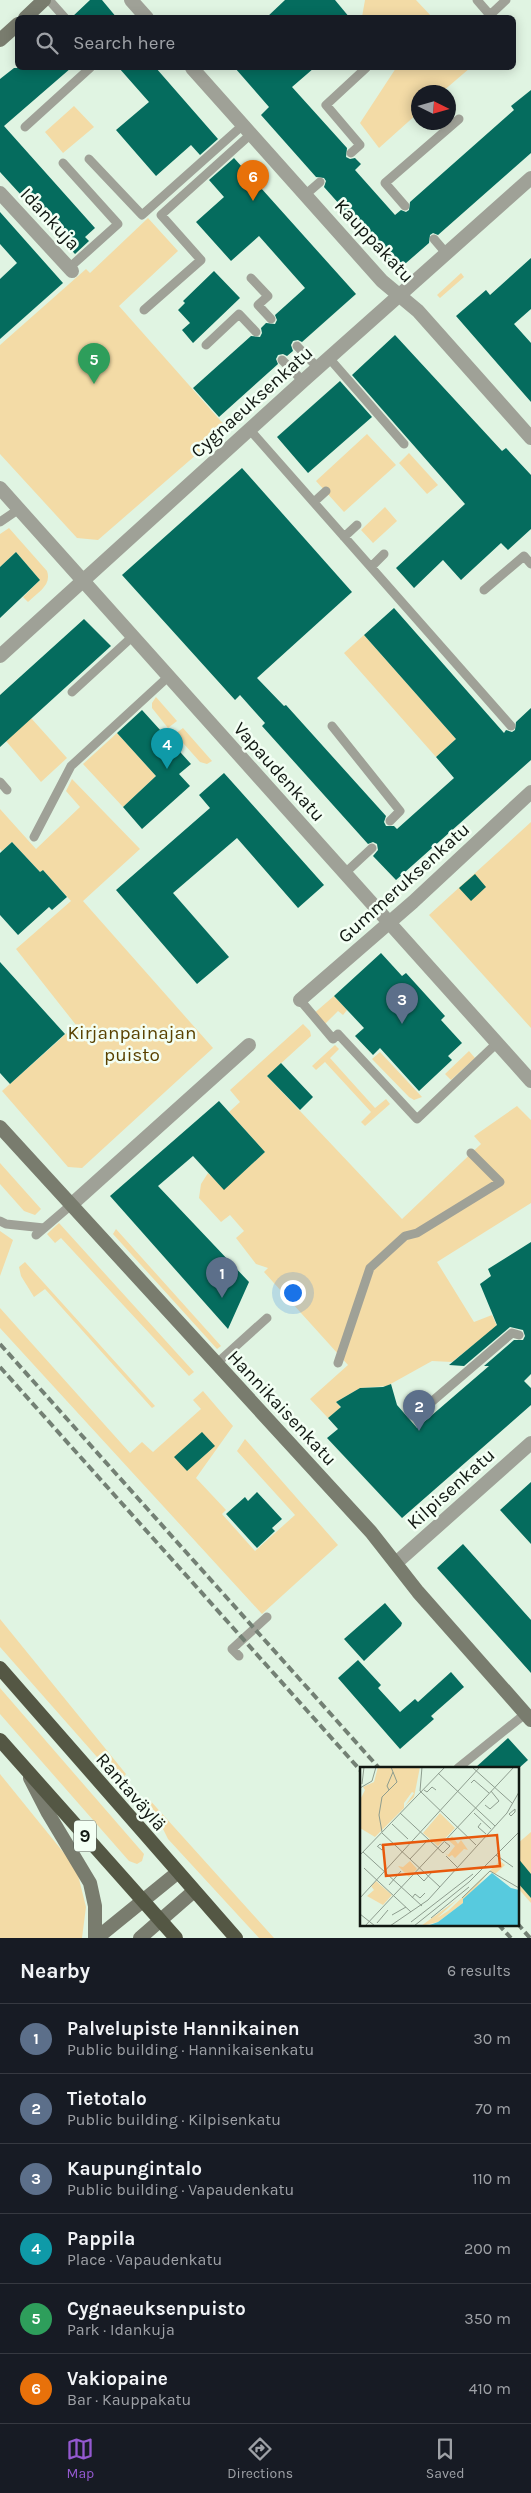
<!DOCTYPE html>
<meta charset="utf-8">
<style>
:root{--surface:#171b24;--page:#242831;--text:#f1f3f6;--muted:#9ea1a6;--line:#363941;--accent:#9459d0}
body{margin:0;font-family:Karla,sans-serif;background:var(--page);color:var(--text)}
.compass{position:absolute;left:411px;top:85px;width:45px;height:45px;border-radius:50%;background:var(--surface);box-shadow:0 2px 12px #0003;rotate:95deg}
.you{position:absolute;left:292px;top:1292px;width:18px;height:18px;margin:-12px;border:4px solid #fff;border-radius:50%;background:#1a73e8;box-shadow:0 0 0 8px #1a73e833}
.badge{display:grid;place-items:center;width:32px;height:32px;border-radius:50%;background:var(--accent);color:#fff;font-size:16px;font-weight:700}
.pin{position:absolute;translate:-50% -41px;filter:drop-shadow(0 1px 2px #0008)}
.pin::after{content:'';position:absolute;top:26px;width:18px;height:15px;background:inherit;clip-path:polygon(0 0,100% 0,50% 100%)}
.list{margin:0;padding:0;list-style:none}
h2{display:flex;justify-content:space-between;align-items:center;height:65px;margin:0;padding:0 20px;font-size:21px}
h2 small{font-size:16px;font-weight:400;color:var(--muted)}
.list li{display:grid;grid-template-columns:32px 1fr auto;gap:15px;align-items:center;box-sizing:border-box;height:70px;padding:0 20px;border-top:1px solid var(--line)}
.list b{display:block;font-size:19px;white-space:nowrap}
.list p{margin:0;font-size:16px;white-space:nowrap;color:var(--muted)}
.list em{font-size:16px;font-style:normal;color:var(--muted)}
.icon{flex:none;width:28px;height:28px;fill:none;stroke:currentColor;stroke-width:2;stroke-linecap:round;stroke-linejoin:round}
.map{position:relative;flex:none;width:531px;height:1938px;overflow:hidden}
.search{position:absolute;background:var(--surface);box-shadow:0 2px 12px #0003;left:15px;right:15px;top:15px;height:55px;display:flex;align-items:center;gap:12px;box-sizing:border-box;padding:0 18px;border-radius:8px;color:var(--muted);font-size:19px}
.sheet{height:485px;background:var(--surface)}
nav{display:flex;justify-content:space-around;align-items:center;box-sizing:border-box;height:70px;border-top:1px solid var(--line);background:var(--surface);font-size:14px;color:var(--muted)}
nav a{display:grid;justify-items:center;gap:2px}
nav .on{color:var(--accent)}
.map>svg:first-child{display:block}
.green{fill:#f3dba6}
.building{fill:#056c5e}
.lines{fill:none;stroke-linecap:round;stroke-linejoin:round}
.service{stroke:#9fa197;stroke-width:9}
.pedestrian{stroke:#9fa197;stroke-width:14}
.minor{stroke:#9fa197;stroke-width:14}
.secondary{stroke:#797c6e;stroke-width:14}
.trunk{stroke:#545744;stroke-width:14}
.rail{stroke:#738074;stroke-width:4;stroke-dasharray:8 4;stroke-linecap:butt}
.labels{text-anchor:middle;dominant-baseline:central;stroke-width:5;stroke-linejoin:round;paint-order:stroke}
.shield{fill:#f3fff4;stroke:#545d55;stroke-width:1}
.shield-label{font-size:18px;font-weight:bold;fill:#101711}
.street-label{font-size:19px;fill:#101711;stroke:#f3fff4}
.park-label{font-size:19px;fill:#5a4200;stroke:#f3fff4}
.inset-road{fill:none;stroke:#8d9c8e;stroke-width:1}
.view{fill:#e8590c;fill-opacity:0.15;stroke:#e8590c;stroke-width:2.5}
.inset-edge{fill:none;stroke:#101711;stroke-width:2.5}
</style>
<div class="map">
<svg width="531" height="1938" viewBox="0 0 531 1938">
<rect width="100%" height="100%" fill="#e0f4e2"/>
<!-- green -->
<path class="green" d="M 365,0 L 416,0 L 432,17 L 362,17 Z
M 396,68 L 470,68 L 442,92 L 418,92 L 418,113 L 379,148 L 360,123 Z
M 74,106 L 94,127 L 63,153 L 45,132 Z
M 148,218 L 178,251 L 119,306 L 227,428 L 98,540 L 77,538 L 0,454 L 0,345 L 86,269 L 90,273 Z
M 461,273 L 464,277 L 440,298 L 437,295 Z
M 367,434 L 396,465 L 344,512 L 316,481 Z
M 409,453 L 438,485 L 427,494 L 399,463 Z
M 385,507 L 397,521 L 373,543 L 361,530 Z
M 9,528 L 47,571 C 52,585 38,592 28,602 L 23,597 L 40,580 L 16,552 L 0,567 L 0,534 Z
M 364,635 L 456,739 L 436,757 L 344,653 Z
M 156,697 L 177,721 L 168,728 L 152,708 L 152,703 Z
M 31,718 L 67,758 L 41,782 L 6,741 Z
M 183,728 L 212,761 L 207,764 L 200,762 L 175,734 Z
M 117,733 L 156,776 L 123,807 L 83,764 Z
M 72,779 L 140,849 L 83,901 L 213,1048 L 82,1168 L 68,1167 L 2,1091 L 76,1025 L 16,949 L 71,901 L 43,870 L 40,872 L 12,842 L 2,851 L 0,849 L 0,809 L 36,849 L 80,807 L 66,791 Z
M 531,822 L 531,1028 L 429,915 Z
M 334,996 L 347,1010 L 343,1015 L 338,1011 L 325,1024 L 312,1015 Z
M 303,1024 L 310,1031 L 311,1036 L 267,1076 L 402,1219 L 481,1144 L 474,1136 L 517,1106 L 531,1120 L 531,1203 L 437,1262 L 474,1322 L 492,1315 L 497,1326 L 452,1362 L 432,1361 L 387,1386 L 360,1388 L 336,1402 L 341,1408 L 328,1418 L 310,1399 L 348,1365 L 264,1272 L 268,1268 L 256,1264 L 236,1238 L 244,1231 L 230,1215 L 221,1222 L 199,1198 L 201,1184 L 208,1173 L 224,1189 L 265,1152 L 229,1112 L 240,1102 L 230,1090 Z
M 335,1045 L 339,1049 L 330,1058 L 375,1108 L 386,1099 L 390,1104 L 365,1126 L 361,1122 L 371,1112 L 325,1062 L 316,1070 L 312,1066 Z
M 469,1051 L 475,1058 L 451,1080 L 445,1074 Z
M 380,1052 L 422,1097 L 414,1100 L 409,1097 L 372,1059 Z
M 0,1163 L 41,1209 L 35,1215 L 24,1211 L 0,1184 Z
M 59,1223 L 194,1372 L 189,1376 L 61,1238 L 55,1243 L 47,1234 Z
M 116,1229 L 221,1346 L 217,1349 L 113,1234 Z
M 0,1231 L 13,1240 L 0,1276 Z
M 25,1262 L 155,1406 L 152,1408 L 45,1289 L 34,1297 L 21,1276 L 19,1267 Z
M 0,1308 L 130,1453 L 142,1442 L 153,1452 L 201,1409 L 193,1400 L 203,1391 L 233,1426 L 196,1478 L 226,1510 L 222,1514 L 255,1551 L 295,1515 L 237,1451 L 245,1439 L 338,1545 L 262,1614 L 0,1328 Z
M 0,1619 L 126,1774 L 119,1782 L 0,1647 Z
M 0,1688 L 144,1854 L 142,1861 L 137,1864 L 129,1861 L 0,1714 Z
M 0,1774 L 68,1858 L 78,1875 L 86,1907 L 82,1938 L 0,1938 Z
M 147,1797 L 274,1938 L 259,1938 L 168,1839 Z
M 531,1832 L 531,1903 L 517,1887 L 517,1844 Z"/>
<!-- building -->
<path class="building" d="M 90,0 L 102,0 L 117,18 L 71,18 Z
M 285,0 L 335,0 L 350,18 L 266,18 Z
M 14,68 L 71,68 L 4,126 L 95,228 L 85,237 L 89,241 L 75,254 L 0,172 L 0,79 Z
M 119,68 L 156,68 L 218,139 L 200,155 L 191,145 L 156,176 L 116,130 L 149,102 Z
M 235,68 L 314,68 L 292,87 L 347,148 L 346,157 L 350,159 L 355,158 L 361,164 L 355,170 L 395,215 L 401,210 L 406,212 L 409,210 L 410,202 L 514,110 L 511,106 L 531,90 L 531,153 L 438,235 L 433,233 L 430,235 L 429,243 L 398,270 L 324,187 L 326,181 L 324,178 L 316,177 L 261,115 L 269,107 Z
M 234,158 L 356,294 L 302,342 L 298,340 L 293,341 L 291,345 L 293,351 L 287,356 L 283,354 L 278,355 L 276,359 L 278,364 L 219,417 L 193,388 L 251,336 L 260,337 L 262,333 L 261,328 L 266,323 L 275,324 L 277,320 L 275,315 L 305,288 L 259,236 L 231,261 L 196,222 L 224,197 L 209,180 Z
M 0,212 L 63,283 L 0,339 L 0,279 L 17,263 L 0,244 Z
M 531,258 L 531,309 L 514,324 L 531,343 L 531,402 L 456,316 L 486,290 L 490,295 Z
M 214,271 L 240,298 L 193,343 L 182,330 L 190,323 L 178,310 L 185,303 L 183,301 Z
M 395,335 L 502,451 L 506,448 L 531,475 L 531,529 L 508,550 L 501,543 L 461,580 L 443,560 L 414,588 L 396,568 L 465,504 L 352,375 Z
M 340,381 L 372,417 L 308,473 L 277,437 Z
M 242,468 L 352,592 L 257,678 L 284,706 L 286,705 L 386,816 L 384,822 L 386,826 L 394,826 L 397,829 L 454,778 L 436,757 L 456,739 L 364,635 L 394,608 L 504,733 L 506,730 L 512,732 L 515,730 L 516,722 L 531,708 L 531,760 L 396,880 L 373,856 L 378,850 L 377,844 L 373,842 L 368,844 L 262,726 L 265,723 L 240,695 L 235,700 L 122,575 Z
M 16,552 L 40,580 L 0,618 L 0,567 Z
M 84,619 L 111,646 L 0,747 L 0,695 Z
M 142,710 L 191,764 L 179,774 L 190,786 L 142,829 L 123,807 L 156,776 L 117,733 Z
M 224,773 L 324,885 L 298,908 L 237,838 L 173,893 L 229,957 L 197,984 L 116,890 L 210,808 L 199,795 Z
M 12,842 L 40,872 L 43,870 L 67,897 L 52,910 L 49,907 L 18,935 L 0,915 L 0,853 Z
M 475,874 L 486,887 L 471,901 L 459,888 Z
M 381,953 L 402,976 L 406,973 L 445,1016 L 441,1020 L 462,1043 L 448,1056 L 452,1060 L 419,1091 L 380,1048 L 373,1055 L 355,1036 L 364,1028 L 334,996 Z
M 0,962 L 65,1034 L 10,1084 L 0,1073 Z
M 281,1063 L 313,1097 L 300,1110 L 267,1076 Z
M 219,1101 L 265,1152 L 224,1190 L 193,1156 L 158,1186 L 249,1282 L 228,1329 L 110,1196 Z
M 531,1242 L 531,1374 L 524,1381 L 531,1388 L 531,1405 L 402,1518 L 327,1438 L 338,1429 L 328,1418 L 341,1407 L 336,1402 L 360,1388 L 383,1387 L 391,1384 L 397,1405 L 417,1428 L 489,1366 L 484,1366 L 514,1340 L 523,1340 L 525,1336 L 523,1330 L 510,1327 L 464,1366 L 449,1365 L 497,1325 L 480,1284 L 491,1276 L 488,1269 Z
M 202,1432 L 215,1446 L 187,1471 L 174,1457 Z
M 531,1482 L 531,1544 L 500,1510 Z
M 257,1492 L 282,1519 L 272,1528 L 275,1531 L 257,1548 L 226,1514 L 245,1497 L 248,1501 Z
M 463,1544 L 531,1620 L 531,1673 L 437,1568 Z
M 385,1603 L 402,1623 L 401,1626 L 364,1661 L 344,1639 Z
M 358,1660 L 381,1685 L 378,1688 L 400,1712 L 415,1699 L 418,1702 L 451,1672 L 464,1687 L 431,1716 L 434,1719 L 400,1749 L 338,1678 Z
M 508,1738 L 528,1760 L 519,1768 L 475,1768 Z
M 517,1857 L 531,1874 L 531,1898 L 517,1882 Z"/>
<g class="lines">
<!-- service -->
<path class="service" d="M 49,0 L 65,18
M 477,0 L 490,15 L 506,0
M 25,127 L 90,68
M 351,153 L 360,145 L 326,105 L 366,68
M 89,159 L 142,215 L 243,125
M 63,163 L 118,224 L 69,268
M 305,195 L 320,182
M 405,206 L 385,183 L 459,119
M 434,239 L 446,253
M 251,278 L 268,296 L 258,305 L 271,319
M 144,310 L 201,260 L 161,215 L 251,134
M 206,345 L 239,314 L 256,332
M 297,346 L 318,368
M 329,358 L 404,444
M 282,360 L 303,381
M 250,430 L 511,726
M 314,502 L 326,491
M 0,522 L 19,509
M 344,537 L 357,525
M 371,567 L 384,554
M 484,590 L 524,556 L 531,564
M 72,692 L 132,637
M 332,726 L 400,811 L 390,821
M 0,782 L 7,790
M 34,837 L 71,766 L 168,677
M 344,874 L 372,848
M 300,1000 L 333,1039 L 338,1034 L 417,1119 L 497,1043
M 0,1221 L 6,1224 L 44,1228
M 36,1235 L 71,1205
M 338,1363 L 370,1268 L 405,1236 L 417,1233 L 500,1182 L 471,1153
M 216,1364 L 267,1318
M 422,1410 L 512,1333 L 519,1335
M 239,1656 L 232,1649 L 267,1617
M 458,1768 L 525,1714"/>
<!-- pedestrian -->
<path class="pedestrian" d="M 0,193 L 72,271"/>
<!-- minor -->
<path class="minor" d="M 131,0 L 147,18
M 192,68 L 382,281 L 418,311 L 531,438
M 0,488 L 531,1081
M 0,656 L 303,381 L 531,178
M 300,1000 L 413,902 L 531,792
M 71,1205 L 249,1045
M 396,1563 L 531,1443"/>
<!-- secondary -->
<path class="secondary" d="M 25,18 L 44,0
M 0,40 L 18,24
M 0,1127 L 371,1532 L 418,1592 L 531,1720
M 30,1778 L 48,1813 L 90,1883 L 95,1906 L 95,1938
M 97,1938 L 177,1873
M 140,1938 L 194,1891"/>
<!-- trunk -->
<path class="trunk" d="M 0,1668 L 236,1938
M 0,1740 L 176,1938"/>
<!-- rail -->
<path class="rail" d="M 0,1344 L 379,1768
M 0,1367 L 361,1771
M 517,1923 L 530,1938
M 498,1924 L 511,1938"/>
</g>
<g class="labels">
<!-- shield labels -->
<rect class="shield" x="74" y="1820.5" width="22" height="31" rx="4"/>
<g class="shield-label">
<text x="85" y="1836">9</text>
</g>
<!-- street labels -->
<g class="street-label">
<text transform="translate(50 219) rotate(47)">Idankuja</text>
<text transform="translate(374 241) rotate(47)">Kauppakatu</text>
<text transform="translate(252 402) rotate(-42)">Cygnaeuksenkatu</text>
<text transform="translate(279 772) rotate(48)">Vapaudenkatu</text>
<text transform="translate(404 883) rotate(-42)">Gummeruksenkatu</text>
<text transform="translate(282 1408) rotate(47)">Hannikaisenkatu</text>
<text transform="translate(451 1489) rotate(-42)">Kilpisenkatu</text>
<text transform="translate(131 1792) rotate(49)">Rantaväylä</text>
</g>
<!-- park labels -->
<g class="park-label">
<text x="132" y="1033">Kirjanpainajan<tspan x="132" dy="22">puisto</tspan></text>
</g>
</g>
<!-- overview -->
<g transform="translate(360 1767)">
<rect width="159" height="159" fill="#e0f4e2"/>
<path d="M 18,0 L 60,0 L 54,30 L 45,39 L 54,26 L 52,25 L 44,36 L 44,41 L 15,70 L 0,61 L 0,33 L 5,23 L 3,20 L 14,15 ZM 80,46 L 95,61 L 78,79 L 63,66 ZM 92,69 L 98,77 L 101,73 L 108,83 L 104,82 L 95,91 L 92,88 L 89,90 L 85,86 L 88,88 L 95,79 L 88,73 ZM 50,94 L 57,102 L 49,110 L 38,99 L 43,100 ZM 140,94 L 145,98 L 135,107 L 130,104 L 103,136 L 78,155 L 61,159 L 98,132 L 77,151 L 88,144 ZM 16,114 L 32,128 L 23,138 L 7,129 L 14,123 L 11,119 Z" fill="#f3dba6"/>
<path d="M 132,106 L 151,121 L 159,123 L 159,159 L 67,159 L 78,155 L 103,136 L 103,132 Z" fill="#57cade"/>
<path class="inset-road" d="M 62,0 L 60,24 L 116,78M 112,0 L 152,36M 78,6 L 135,59M 111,16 L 114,13 L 129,26M 2,17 L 4,0M 0,21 L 12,14 L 16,0M 29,23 L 27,19 L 33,5M 64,23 L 67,25 L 72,20 L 76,23M 125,38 L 130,42 L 139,34 L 131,24M 155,42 L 155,45 L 151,49 L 149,47 ZM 40,46 L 83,86 L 90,79 L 85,75M 114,46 L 131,62M 121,56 L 118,60 L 126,67M 32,57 L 48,72M 22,65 L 19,48 L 22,30 L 37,15 L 31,0M 22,66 L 80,120M 17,79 L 22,83 L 24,80 L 20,77 L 18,79M 3,85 L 62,139M 0,88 L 85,0M 136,88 L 153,100M 86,89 L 98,101M 50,92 L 66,75M 4,101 L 51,145M 56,106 L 64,114 L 72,105M 29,118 L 41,104M 0,131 L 120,0M 52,131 L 55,127 L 60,131 L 65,126M 102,131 L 130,104 L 159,121M 0,147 L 15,159M 32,148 L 46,140M 71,151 L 109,120M 51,155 L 113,107M 17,156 L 28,143M 5,159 L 154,0M 30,159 L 68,133 L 147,46 L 159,25M 54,159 L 109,115 L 159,65"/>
<path class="view" d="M 137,68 L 140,99 L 26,109 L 23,78 Z"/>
<rect width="159" height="159" class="inset-edge"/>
</g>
</svg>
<svg class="compass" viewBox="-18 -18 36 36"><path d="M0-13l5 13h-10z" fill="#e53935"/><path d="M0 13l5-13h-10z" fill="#9ea1a6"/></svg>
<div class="you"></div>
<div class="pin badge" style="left:222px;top:1298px;background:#5c6f8a">1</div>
<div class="pin badge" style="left:419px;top:1431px;background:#5c6f8a">2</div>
<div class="pin badge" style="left:402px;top:1024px;background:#5c6f8a">3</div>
<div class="pin badge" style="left:167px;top:769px;background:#0f9aa8">4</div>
<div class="pin badge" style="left:94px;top:384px;background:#2e9e5b">5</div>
<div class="pin badge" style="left:253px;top:201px;background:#e8710a">6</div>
<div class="search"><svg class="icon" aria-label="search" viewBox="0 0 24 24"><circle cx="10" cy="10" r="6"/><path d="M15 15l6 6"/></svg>Search here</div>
</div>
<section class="sheet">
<h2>Nearby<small>6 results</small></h2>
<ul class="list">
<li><span class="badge" style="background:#5c6f8a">1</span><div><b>Palvelupiste Hannikainen</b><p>Public building · Hannikaisenkatu</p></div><em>30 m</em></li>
<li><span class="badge" style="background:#5c6f8a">2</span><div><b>Tietotalo</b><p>Public building · Kilpisenkatu</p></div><em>70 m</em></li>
<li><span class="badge" style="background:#5c6f8a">3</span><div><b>Kaupungintalo</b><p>Public building · Vapaudenkatu</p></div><em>110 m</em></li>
<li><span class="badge" style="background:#0f9aa8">4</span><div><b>Pappila</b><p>Place · Vapaudenkatu</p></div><em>200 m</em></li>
<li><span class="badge" style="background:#2e9e5b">5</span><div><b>Cygnaeuksenpuisto</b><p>Park · Idankuja</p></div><em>350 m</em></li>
<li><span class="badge" style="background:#e8710a">6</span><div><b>Vakiopaine</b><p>Bar · Kauppakatu</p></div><em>410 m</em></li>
</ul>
</section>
<nav>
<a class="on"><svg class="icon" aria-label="map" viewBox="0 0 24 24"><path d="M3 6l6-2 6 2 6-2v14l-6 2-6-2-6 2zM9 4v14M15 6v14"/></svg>Map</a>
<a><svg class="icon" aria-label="directions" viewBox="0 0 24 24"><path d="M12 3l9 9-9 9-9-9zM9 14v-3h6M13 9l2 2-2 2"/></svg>Directions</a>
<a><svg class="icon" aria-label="saved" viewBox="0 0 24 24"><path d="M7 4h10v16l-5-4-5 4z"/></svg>Saved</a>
</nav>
